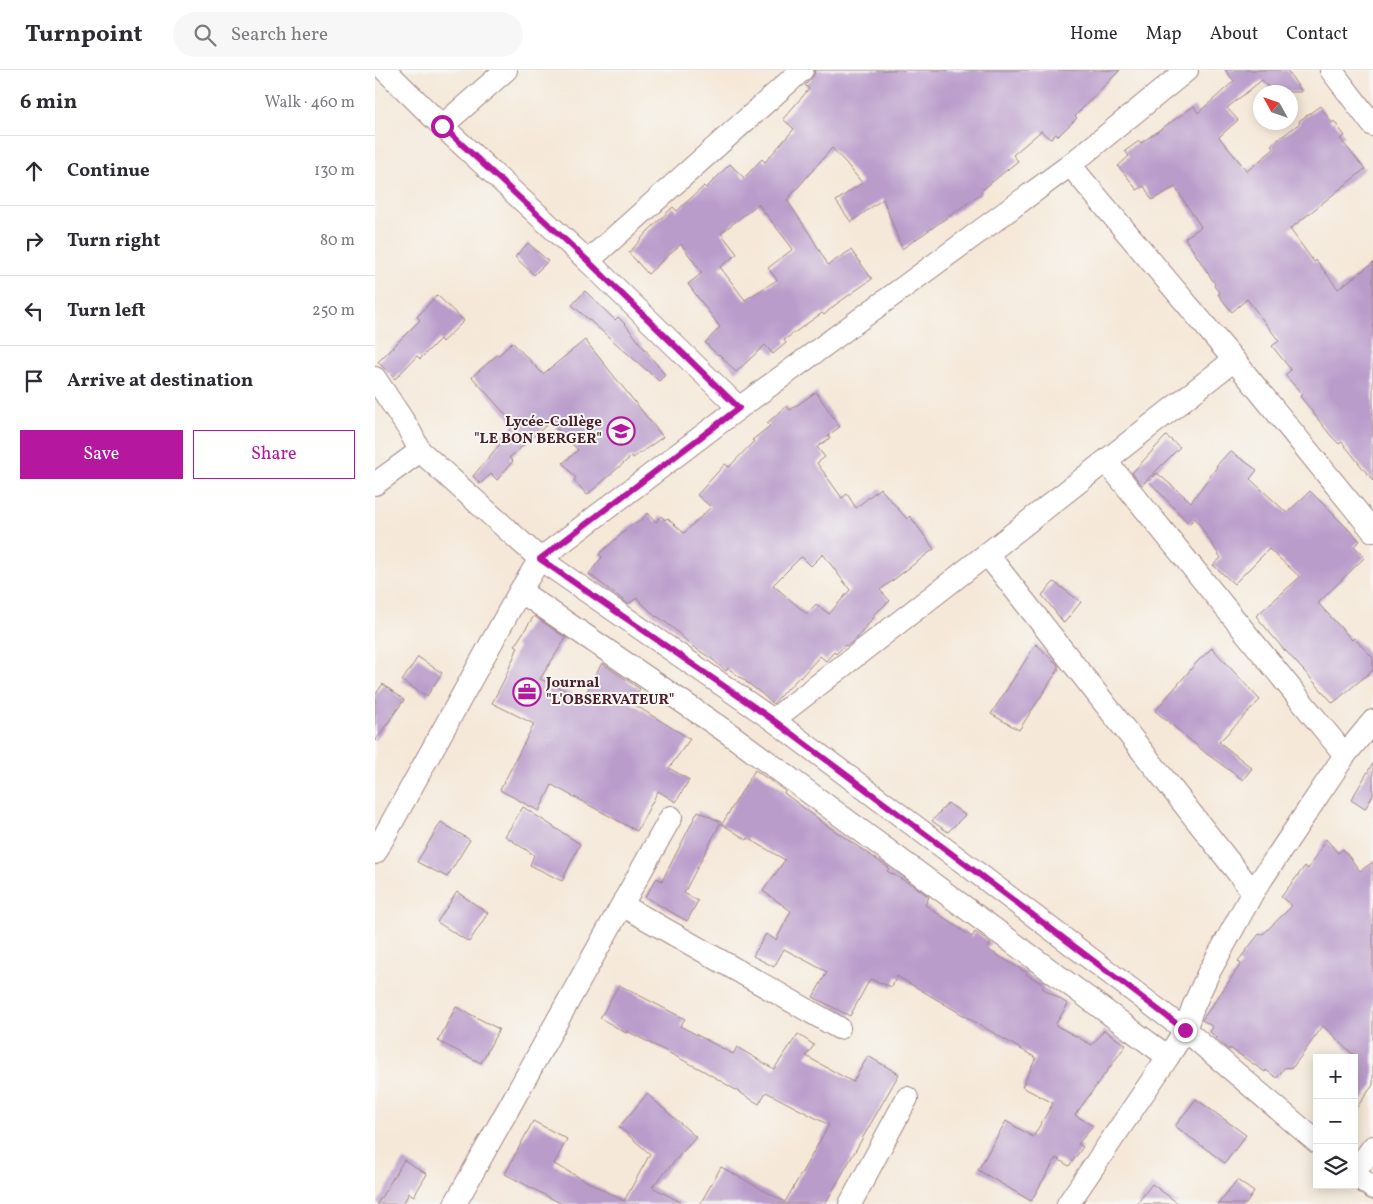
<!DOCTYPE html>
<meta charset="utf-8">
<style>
:root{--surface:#fff;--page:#f7f7f7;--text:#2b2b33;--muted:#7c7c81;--line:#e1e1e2;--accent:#b5179e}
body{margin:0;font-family:Vollkorn,serif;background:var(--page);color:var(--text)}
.controls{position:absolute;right:15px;bottom:15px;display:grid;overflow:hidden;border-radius:0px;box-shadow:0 2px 12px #0003}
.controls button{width:45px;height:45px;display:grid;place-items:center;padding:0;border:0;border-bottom:1px solid var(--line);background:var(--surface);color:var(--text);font:25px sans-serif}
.compass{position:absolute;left:878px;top:15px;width:45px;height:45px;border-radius:50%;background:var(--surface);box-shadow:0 2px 12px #0003;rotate:310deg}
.stop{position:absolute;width:15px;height:15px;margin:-11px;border:4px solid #b5179e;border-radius:50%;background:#fff}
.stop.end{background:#b5179e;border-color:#fff;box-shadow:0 1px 5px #0008}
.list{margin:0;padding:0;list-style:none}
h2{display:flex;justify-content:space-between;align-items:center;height:65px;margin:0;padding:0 20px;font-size:21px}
h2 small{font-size:16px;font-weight:400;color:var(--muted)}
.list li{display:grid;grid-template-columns:32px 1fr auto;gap:15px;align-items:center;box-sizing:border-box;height:70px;padding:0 20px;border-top:1px solid var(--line)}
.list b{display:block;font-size:19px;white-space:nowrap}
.list em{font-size:16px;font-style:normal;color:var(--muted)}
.actions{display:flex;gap:10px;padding:15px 20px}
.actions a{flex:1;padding:11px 0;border:1px solid var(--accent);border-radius:0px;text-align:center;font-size:18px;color:var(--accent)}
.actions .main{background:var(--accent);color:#fff}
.icon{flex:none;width:28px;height:28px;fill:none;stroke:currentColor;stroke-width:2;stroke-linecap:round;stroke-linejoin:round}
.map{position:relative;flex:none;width:998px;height:1134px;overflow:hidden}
header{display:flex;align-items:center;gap:30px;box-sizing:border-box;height:70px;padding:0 25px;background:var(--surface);border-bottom:1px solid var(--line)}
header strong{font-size:24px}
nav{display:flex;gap:28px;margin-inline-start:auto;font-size:18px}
.search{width:350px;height:45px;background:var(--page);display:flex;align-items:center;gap:12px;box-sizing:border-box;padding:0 18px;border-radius:28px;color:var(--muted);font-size:19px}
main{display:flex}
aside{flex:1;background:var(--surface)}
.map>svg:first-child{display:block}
.building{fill:#ba9ccb;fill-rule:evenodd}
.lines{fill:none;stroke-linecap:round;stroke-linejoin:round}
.street-casing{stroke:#a08482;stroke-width:24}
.street{stroke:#fff;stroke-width:22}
.route{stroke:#b5179e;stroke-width:6}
.labels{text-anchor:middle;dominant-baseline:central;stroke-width:4;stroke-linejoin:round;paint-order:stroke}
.poi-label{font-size:15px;font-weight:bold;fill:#4a1f2b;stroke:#f6f6f2;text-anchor:end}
</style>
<header>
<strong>Turnpoint</strong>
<div class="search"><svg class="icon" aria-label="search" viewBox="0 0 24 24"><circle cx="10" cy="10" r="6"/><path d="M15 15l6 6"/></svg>Search here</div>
<nav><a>Home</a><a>Map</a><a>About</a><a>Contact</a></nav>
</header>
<main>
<aside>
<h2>6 min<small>Walk · 460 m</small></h2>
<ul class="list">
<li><svg class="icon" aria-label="ahead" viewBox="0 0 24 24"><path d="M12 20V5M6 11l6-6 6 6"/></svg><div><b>Continue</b></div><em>130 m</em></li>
<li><svg class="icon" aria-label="right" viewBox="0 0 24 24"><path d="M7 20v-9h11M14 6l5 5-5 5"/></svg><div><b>Turn right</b></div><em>80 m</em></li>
<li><svg class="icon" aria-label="left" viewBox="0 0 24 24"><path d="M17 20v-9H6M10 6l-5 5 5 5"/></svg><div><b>Turn left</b></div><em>250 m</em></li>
<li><svg class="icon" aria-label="arrive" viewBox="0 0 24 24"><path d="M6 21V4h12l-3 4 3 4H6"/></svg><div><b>Arrive at destination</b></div></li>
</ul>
<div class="actions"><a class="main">Save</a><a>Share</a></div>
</aside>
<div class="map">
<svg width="998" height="1134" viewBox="0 0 998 1134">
<rect width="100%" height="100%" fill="#f6f6f2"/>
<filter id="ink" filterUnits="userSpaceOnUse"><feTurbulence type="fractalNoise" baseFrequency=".02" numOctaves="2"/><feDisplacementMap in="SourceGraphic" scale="10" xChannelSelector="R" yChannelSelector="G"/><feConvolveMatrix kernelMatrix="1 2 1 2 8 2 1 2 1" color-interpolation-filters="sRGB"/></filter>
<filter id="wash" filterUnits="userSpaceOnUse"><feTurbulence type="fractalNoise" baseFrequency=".0096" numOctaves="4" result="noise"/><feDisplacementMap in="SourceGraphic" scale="20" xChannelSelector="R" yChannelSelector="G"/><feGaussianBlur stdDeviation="1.12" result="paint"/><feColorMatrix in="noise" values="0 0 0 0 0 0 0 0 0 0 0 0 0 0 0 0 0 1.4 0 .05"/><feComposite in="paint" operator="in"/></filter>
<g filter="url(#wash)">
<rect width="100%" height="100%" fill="#f5e8d8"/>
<g id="blocks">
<!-- building -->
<path class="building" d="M 440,0 L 745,0 L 700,46 L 702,48 L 683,66 L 681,64 L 675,69 L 666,61 L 638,85 L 643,91 L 606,121 L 607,123 L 527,179 L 508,129 L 476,152 L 461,131 L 487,113 L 471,93 L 457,78 L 412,130 L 436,166 L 453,195 L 476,180 L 497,209 L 460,235 L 449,245 L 447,243 L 409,270 L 411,273 L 398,284 L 390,275 L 361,302 L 344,284 L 343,285 L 330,273 L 345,257 L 313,214 L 327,203 L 306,174 L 273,204 L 254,183 L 273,161 L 298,137 L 302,141 L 329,116 L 331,118 L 355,94 L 369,108 L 387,89 L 390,92 L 419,59 L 408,49 L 434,19 L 430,15 L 436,9 L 439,5 ZM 383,134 L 418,179 L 393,198 L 402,210 L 370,230 L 345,197 L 362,184 L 346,163 Z
M 850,0 L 912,0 L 927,22 L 897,22 L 887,10 L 852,38 L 863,50 L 844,67 L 872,101 L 899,79 L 896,75 L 925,53 L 924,51 L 945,36 L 957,53 L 959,51 L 970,66 L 965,69 L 990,99 L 915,159 L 939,192 L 941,190 L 963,219 L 998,193 L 998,411 L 967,372 L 964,374 L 956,366 L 925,326 L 927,324 L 910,305 L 916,300 L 897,276 L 904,271 L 872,229 L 857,242 L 843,224 L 845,223 L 839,216 L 840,214 L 810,168 L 826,157 L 800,117 L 777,130 L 769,116 L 762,120 L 754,109 L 743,96 L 754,86 L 750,81 L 764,71 L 766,73 L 819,36 L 823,43 L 859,11 Z
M 153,173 L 173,191 L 159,205 L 140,187 Z
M 210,221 L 240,250 L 243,247 L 250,254 L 290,305 L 284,311 L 197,235 Z
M 62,225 L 89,251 L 67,272 L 65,269 L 45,289 L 42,286 L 20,309 L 3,292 L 45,250 L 42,247 Z
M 210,270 L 288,367 L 258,388 L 257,386 L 212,425 L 199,410 L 201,408 L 188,393 L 203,380 L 175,352 L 134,388 L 138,391 L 122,410 L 116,404 L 105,414 L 98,406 L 125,374 L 122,372 L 140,355 L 97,307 L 123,284 L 124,285 L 137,272 L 168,304 Z
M 441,322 L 465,357 L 453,365 L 455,368 L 442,377 L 450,387 L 442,393 L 467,428 L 472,424 L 481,438 L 505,418 L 532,449 L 535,446 L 559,479 L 505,520 L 515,531 L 498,545 L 500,546 L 482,568 L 472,576 L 470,575 L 461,584 L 459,582 L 451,591 L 445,586 L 425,608 L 424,607 L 413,619 L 412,618 L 398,634 L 386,623 L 353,598 L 351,601 L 337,589 L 317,576 L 298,558 L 282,546 L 281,547 L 262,528 L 253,534 L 214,504 L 227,487 L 224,484 L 260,452 L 261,454 L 273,443 L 281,452 L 286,446 L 290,450 L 292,448 L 309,463 L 336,437 L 322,425 L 350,394 L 354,397 L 379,371 L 377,370 L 395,356 L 392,353 L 412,336 L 415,340 ZM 448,484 L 475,520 L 454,544 L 441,534 L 432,544 L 398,515 L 425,488 L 427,487 L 436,496 Z
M 791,366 L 805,377 L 767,415 L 757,403 Z
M 855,381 L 882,400 L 875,409 L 912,443 L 935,421 L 985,471 L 979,476 L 990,487 L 943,533 L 977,570 L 979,568 L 998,588 L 998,600 L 958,633 L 910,580 L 910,581 L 881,546 L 925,507 L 894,479 L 859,514 L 838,495 L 846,488 L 820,448 L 814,454 L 774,411 L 782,403 L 816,432 L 842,397 L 841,396 Z
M 679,512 L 706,532 L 689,553 L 667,525 Z
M 159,546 L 191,568 L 165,609 L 208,629 L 227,593 L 265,619 L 255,632 L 315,669 L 294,698 L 314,710 L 301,732 L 283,721 L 262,761 L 177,715 L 164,741 L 125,720 L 159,654 L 117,633 L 129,610 L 143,577 L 140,575 Z
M 661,574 L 681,593 L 683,595 L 683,600 L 644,660 L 616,644 Z
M 837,578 L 885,630 L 844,672 L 877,698 L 868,710 L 832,684 L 780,641 L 822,592 Z
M 43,587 L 67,603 L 52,626 L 27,611 Z
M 8,614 L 29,630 L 0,671 L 0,625 Z
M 998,693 L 998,725 L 990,739 L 976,730 Z
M 380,700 L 410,721 L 409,723 L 445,750 L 444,750 L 514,798 L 512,801 L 541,817 L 554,827 L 550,835 L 597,867 L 600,862 L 605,865 L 616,873 L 612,879 L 652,903 L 651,904 L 669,915 L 667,918 L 693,934 L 680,955 L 717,975 L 729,960 L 751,975 L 700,1045 L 718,1056 L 703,1074 L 708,1077 L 694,1096 L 681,1088 L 656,1131 L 603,1100 L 631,1051 L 658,1067 L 678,1033 L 647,1017 L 661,988 L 522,906 L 517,917 L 495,909 L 475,946 L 438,927 L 452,902 L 409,879 L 399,897 L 378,886 L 391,864 L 401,870 L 416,841 L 388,821 L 410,790 L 373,768 L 372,770 L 347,754 Z
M 573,733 L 590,745 L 573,762 L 557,751 Z
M 148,737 L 205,774 L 187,811 L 155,795 L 159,785 L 130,766 Z
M 323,741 L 346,752 L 309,823 L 323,831 L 312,851 L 270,827 L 282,808 L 287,811 Z
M 66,752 L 95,770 L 72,807 L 42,792 Z
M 951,769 L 963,783 L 968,779 L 985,801 L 998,792 L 998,1015 L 979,1041 L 979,985 L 948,956 L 918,997 L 909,998 L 902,1008 L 891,1000 L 890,1002 L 855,978 L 854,980 L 840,968 L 841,967 L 835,962 L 838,957 L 827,950 L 866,894 L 863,891 L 884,864 L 887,865 L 917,836 L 906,827 L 930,796 L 933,799 Z
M 82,822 L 113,843 L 94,872 L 62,852 Z
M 244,915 L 310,949 L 305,956 L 358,984 L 362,977 L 399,999 L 423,964 L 439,975 L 431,986 L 478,1012 L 493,986 L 524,1004 L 450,1134 L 325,1134 L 346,1097 L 410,1132 L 454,1055 L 391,1022 L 384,1034 L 329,1001 L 252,961 L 251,963 L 225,948 Z
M 81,937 L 124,959 L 106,993 L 63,971 Z
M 272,1024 L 321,1067 L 277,1117 L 309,1134 L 187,1134 L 130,1104 L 158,1051 L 192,1069 L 179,1094 L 249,1131 L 275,1084 L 244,1057 Z
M 821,1029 L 871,1065 L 850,1093 L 800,1056 Z
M 29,1090 L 52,1104 L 39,1126 L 34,1123 L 28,1134 L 2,1134 Z
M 862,1110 L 879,1122 L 871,1134 L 843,1134 Z
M 777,1114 L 804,1134 L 762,1134 Z"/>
</g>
</g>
<g filter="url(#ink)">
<use href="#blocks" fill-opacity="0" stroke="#a08482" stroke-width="1"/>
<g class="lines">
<!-- street casing -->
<g class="street-casing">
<path id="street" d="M 10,0 L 67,56 L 213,191 L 364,338
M 956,0 L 998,55
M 67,56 L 131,0
M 695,95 L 859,290 L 998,461
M 213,191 L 427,0
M 0,308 L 33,358 L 45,381 L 165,489 L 398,650 L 585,790 L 810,960 L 942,1072
M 731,391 L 970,685
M 0,414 L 45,381
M 612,484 L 878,822
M 145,521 L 356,665 L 793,987
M 398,650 L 612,484 L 859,290
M 0,783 L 145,521 L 165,489 L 364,338 L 695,95 L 812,0
M 247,835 L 464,958
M 979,1103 L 998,1077
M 979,1104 L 998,1118
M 80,1134 L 296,747
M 475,1134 L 532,1028
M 693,1134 L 793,987 L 810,960 L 818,937 L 833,904 L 878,822 L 970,685 L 998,651"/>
</g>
<!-- street -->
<use href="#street" class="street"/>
</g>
</g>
<g class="lines" filter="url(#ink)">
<!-- route -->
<path class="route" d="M 67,56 L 213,191 L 364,338 L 165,489 L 398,650 L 585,790 L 810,960"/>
</g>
<!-- icons -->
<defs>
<g id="school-ring" transform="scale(1.4375)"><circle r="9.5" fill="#f6f6f2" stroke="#b5179e" stroke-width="1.5"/><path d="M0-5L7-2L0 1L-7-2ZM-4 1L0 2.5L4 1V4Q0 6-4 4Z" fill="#b5179e"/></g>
<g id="office-ring" transform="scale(1.4375)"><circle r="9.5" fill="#f6f6f2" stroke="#b5179e" stroke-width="1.5"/><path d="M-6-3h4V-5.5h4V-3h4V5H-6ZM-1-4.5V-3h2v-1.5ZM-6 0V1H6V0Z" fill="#b5179e"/></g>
</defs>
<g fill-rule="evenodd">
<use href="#school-ring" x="246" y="361"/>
<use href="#office-ring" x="152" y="622"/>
</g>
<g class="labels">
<!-- poi labels -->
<g class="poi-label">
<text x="227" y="352">Lycée-Collège<tspan x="227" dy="17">"LE BON BERGER"</tspan></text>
<text x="171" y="613" text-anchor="start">Journal<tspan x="171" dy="17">"L'OBSERVATEUR"</tspan></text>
</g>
</g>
</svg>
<div class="controls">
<button>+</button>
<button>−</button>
<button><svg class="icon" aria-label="layers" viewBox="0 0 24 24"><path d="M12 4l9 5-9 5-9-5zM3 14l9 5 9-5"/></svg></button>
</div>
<svg class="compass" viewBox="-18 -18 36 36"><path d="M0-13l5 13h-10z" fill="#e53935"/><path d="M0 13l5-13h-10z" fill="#7c7c81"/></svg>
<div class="stop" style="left:67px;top:56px"></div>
<div class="stop end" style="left:810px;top:960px"></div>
</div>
</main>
